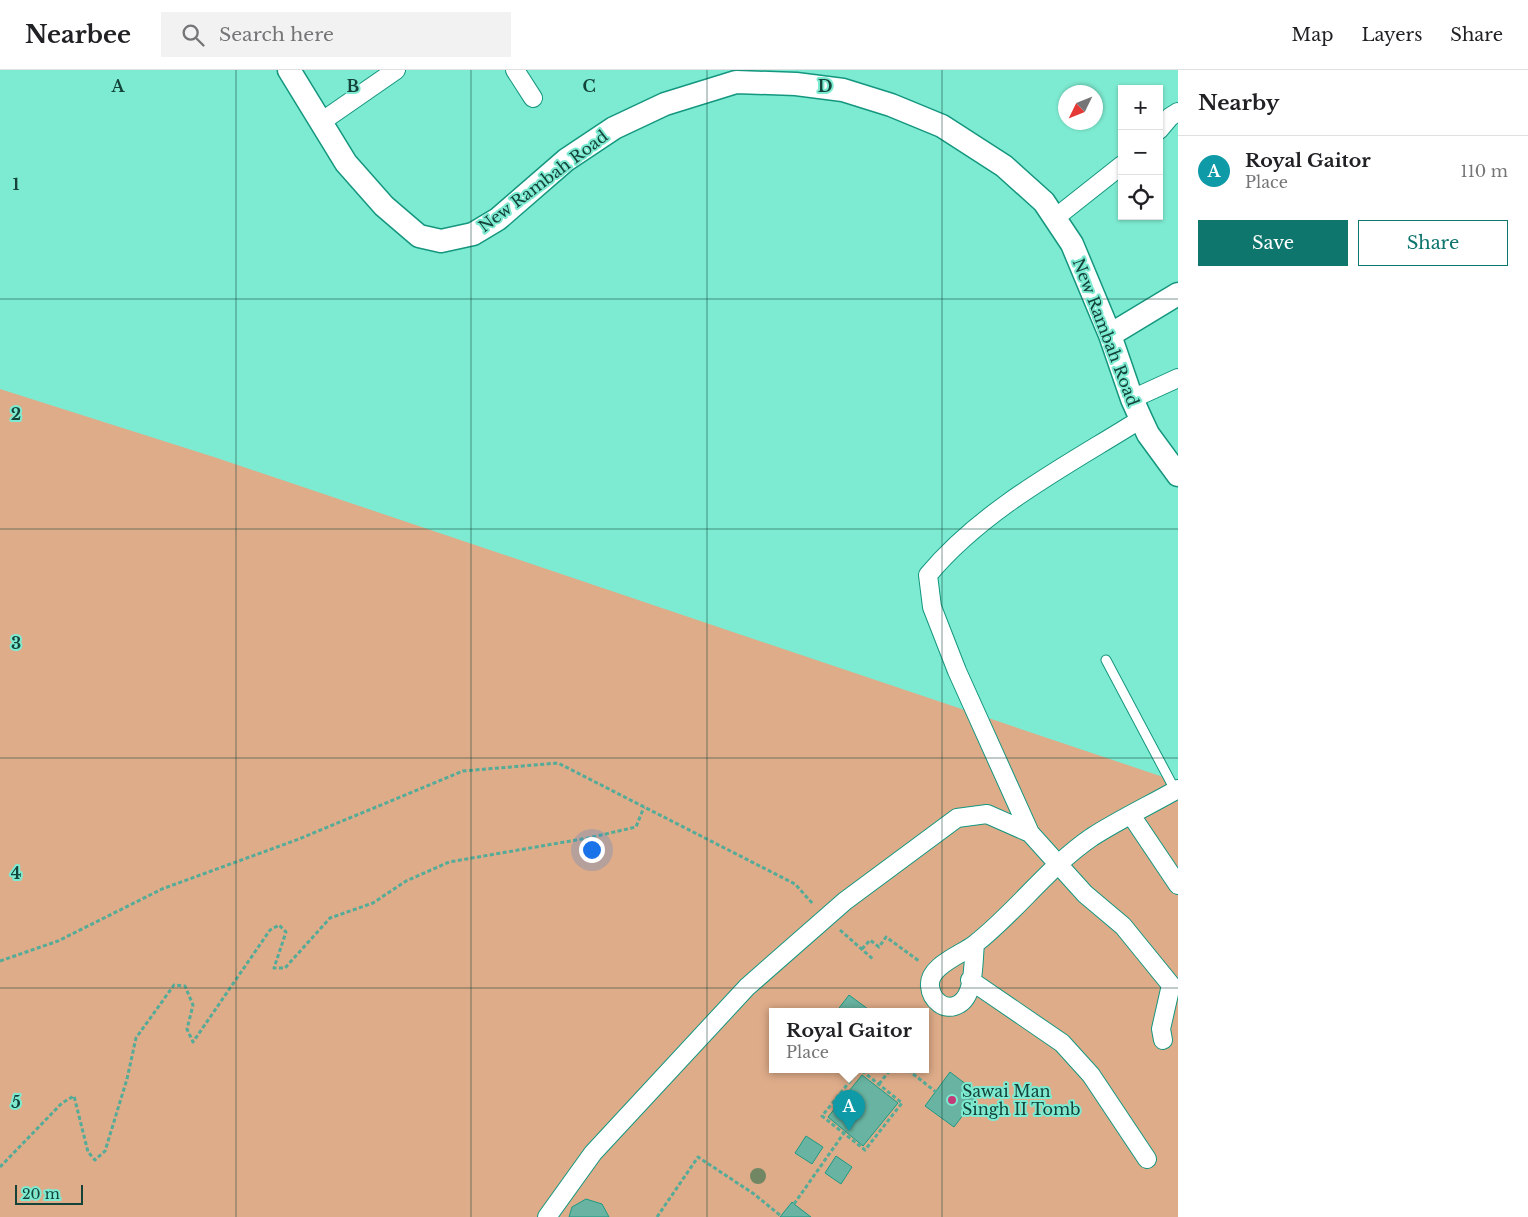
<!DOCTYPE html>
<meta charset="utf-8">
<style>
:root{--surface:#fff;--page:#f2f2f2;--text:#202124;--muted:#757577;--line:#e0e0e0;--accent:#0f766e}
body{margin:0;font-family:"Libre Baskerville",serif;background:var(--page);color:var(--text)}
.controls{position:absolute;right:15px;top:15px;display:grid;overflow:hidden;border-radius:0px;box-shadow:0 1px 4px #0004}
.controls button{width:45px;height:45px;display:grid;place-items:center;padding:0;border:0;border-bottom:1px solid var(--line);background:var(--surface);color:var(--text);font:25px sans-serif}
.compass{position:absolute;left:1058px;top:15px;width:45px;height:45px;border-radius:50%;background:var(--surface);box-shadow:0 1px 4px #0004;rotate:227deg}
.scale{position:absolute;left:15px;bottom:12px;width:68px;box-sizing:border-box;padding-left:5px;border:2px solid #134339;border-top:0;font-size:14px;line-height:18px;white-space:nowrap;color:#134339;-webkit-text-stroke:4px #7debd1;paint-order:stroke}
.you{position:absolute;left:591px;top:779px;width:18px;height:18px;margin:-12px;border:4px solid #fff;border-radius:50%;background:#1a73e8;box-shadow:0 0 0 8px #1a73e833}
.badge{display:grid;place-items:center;width:32px;height:32px;border-radius:50%;background:var(--accent);color:#fff;font-size:16px;font-weight:700}
.pin{position:absolute;translate:-50% -41px;filter:drop-shadow(0 1px 2px #0008)}
.pin::after{content:'';position:absolute;top:26px;width:18px;height:15px;background:inherit;clip-path:polygon(0 0,100% 0,50% 100%)}
.popup{position:absolute;left:769px;top:938px;width:160px;height:65px;box-sizing:border-box;display:grid;place-content:center;border-radius:0px;background:var(--surface);filter:drop-shadow(0 1px 4px #0005);font-size:16px;white-space:nowrap;color:var(--muted)}
.popup b{font-size:19px;color:var(--text)}
.popup::after{content:'';position:absolute;left:50%;top:100%;margin-left:-10px;border:10px solid transparent;border-top-color:var(--surface)}
.list{margin:0;padding:0;list-style:none}
h2{display:flex;justify-content:space-between;align-items:center;height:65px;margin:0;padding:0 20px;font-size:21px}
h2 small{font-size:16px;font-weight:400;color:var(--muted)}
.list li{display:grid;grid-template-columns:32px 1fr auto;gap:15px;align-items:center;box-sizing:border-box;height:70px;padding:0 20px;border-top:1px solid var(--line)}
.list b{display:block;font-size:19px;white-space:nowrap}
.list p{margin:0;font-size:16px;white-space:nowrap;color:var(--muted)}
.list em{font-size:16px;font-style:normal;color:var(--muted)}
.actions{display:flex;gap:10px;padding:15px 20px}
.actions a{flex:1;padding:11px 0;border:1px solid var(--accent);border-radius:0px;text-align:center;font-size:18px;color:var(--accent)}
.actions .main{background:var(--accent);color:#fff}
.icon{flex:none;width:28px;height:28px;fill:none;stroke:currentColor;stroke-width:2;stroke-linecap:round;stroke-linejoin:round}
.map{position:relative;flex:none;width:1178px;height:1147px;overflow:hidden}
header{display:flex;align-items:center;gap:30px;box-sizing:border-box;height:70px;padding:0 25px;background:var(--surface);border-bottom:1px solid var(--line)}
header strong{font-size:24px}
nav{display:flex;gap:28px;margin-inline-start:auto;font-size:18px}
.search{width:350px;height:45px;background:var(--page);display:flex;align-items:center;gap:12px;box-sizing:border-box;padding:0 18px;border-radius:0px;color:var(--muted);font-size:19px}
main{display:flex}
aside{flex:1;background:var(--surface)}
.map>svg:first-child{display:block}
.green{fill:#deac89;fill-rule:evenodd}
.building{fill:#68b3a1;stroke:#1d9a83}
.lines{fill:none;stroke-linecap:round;stroke-linejoin:round}
.service-casing{stroke:#14967f;stroke-width:11}
.minor-casing{stroke:#14967f;stroke-width:20}
.tertiary-casing{stroke:#14967f;stroke-width:25}
.path{stroke:#54ab97;stroke-width:3;stroke-dasharray:4 2.5;stroke-linecap:butt}
.service{stroke:#fff;stroke-width:9}
.minor{stroke:#fff;stroke-width:18}
.tertiary{stroke:#fff;stroke-width:22}
.tree{fill:#718763}
.grid{fill:none;stroke:#134339;stroke-width:1;stroke-opacity:0.55}
.poi-dot{fill:#c33b79;stroke:#7debd1;stroke-width:2}
.labels{text-anchor:middle;dominant-baseline:central;stroke-width:4;stroke-linejoin:round;paint-order:stroke}
.street-label{font-size:16px;fill:#134339;stroke:#7debd1}
.poi-label{font-size:16px;fill:#134339;stroke:#7debd1;text-anchor:start}
.grid-label{font-size:16px;text-anchor:middle;font-weight:bold;fill:#134339;stroke:#7debd1;stroke-width:4;stroke-linejoin:round;paint-order:stroke}
</style>
<header>
<strong>Nearbee</strong>
<div class="search"><svg class="icon" aria-label="search" viewBox="0 0 24 24"><circle cx="10" cy="10" r="6"/><path d="M15 15l6 6"/></svg>Search here</div>
<nav><a>Map</a><a>Layers</a><a>Share</a></nav>
</header>
<main>
<div class="map">
<svg width="1178" height="1147" viewBox="0 0 1178 1147">
<rect width="100%" height="100%" fill="#7debd1"/>
<!-- green -->
<path class="green" d="M 0,319 L 217,388 L 1178,712 L 1178,1147 L 0,1147 ZM 773,942 L 925,942 L 925,1000 L 773,1000 Z"/>
<!-- building -->
<path class="building" d="M 849,925 L 872,942 L 836,942 Z
M 950,1002 L 979,1024 L 954,1057 L 925,1036 Z
M 862,1005 L 898,1033 L 863,1076 L 828,1047 Z
M 806,1066 L 823,1077 L 812,1094 L 795,1083 Z
M 836,1086 L 852,1097 L 841,1114 L 825,1103 Z
M 586,1129 L 602,1134 L 609,1147 L 569,1147 L 572,1137 Z
M 792,1132 L 794,1134 L 811,1147 L 780,1147 Z"/>
<g class="lines">
<!-- service casing -->
<g class="service-casing">
<path id="service" d="M 1106,590 L 1175,720"/>
</g>
<!-- minor casing -->
<g class="minor-casing">
<path id="minor" d="M 515,0 L 533,28
M 321,52 L 396,0
M 1159,60 L 1170,47 L 1178,42
M 1055,148 L 1122,95
M 1132,329 L 1178,308
M 1131,745 L 1178,815
M 1030,763 L 957,601 L 932,537 L 928,505 C 985,437 1068,395 1141,349
M 975,874 C 973,891 975,925 959,934 C 944,943 931,929 930,916 C 928,896 961,885 975,874 C 1016,842 1048,797 1092,767 C 1120,749 1150,735 1178,719
M 970,910 L 1062,973 L 1091,1005 L 1147,1089
M 547,1147 L 593,1083 L 747,917 L 845,831 L 957,748 L 987,744 L 1030,763 L 1085,824 L 1123,856 L 1171,915 L 1161,959 L 1163,970"/>
</g>
<!-- tertiary casing -->
<g class="tertiary-casing">
<path id="tertiary" d="M 289,0 L 346,93 L 384,136 L 419,166 L 441,171 L 473,164 L 498,149 L 566,90 L 614,58 L 665,34 L 736,12 L 796,14 L 843,20 L 891,35 L 942,56 L 1004,96 L 1044,132 L 1072,174 L 1110,265 L 1132,329 L 1141,349 L 1148,364 L 1178,405
M 1110,265 L 1178,224"/>
</g>
<!-- path -->
<path class="path" d="M 840,860 L 874,890
M 862,879 L 870,870 L 879,877 L 886,867 L 919,891
M 0,891 L 58,871 L 162,819 L 299,769 L 463,701 L 558,693 L 795,814 L 813,834
M 859,1000 L 822,1046 L 865,1080 L 902,1033 L 861,1000
M 908,1000 L 936,1022
M 879,1014 L 890,1000
M 0,1097 L 62,1033 L 74,1026 L 88,1082 L 95,1090 L 105,1081 L 127,1009 L 136,968 L 174,915 L 185,916 L 193,935 L 187,959 L 193,972 L 270,860 L 279,855 L 286,862 L 274,898 L 285,898 L 330,848 L 373,833 L 406,811 L 449,792 L 588,768 L 636,757 L 644,737
M 794,1134 L 844,1063
M 657,1147 L 698,1087 L 754,1124 L 781,1146"/>
<!-- service -->
<use href="#service" class="service"/>
<!-- minor -->
<use href="#minor" class="minor"/>
<!-- tertiary -->
<use href="#tertiary" class="tertiary"/>
</g>
<!-- trees -->
<circle class="tree" cx="758" cy="1106" r="8"/>
<!-- grid -->
<path class="grid" d="M 236,0 L 236,1147M 471,0 L 471,1147M 707,0 L 707,1147M 942,0 L 942,1147M 0,229 L 1178,229M 0,459 L 1178,459M 0,688 L 1178,688M 0,918 L 1178,918"/>
<!-- markers -->
<circle class="poi-dot" cx="952" cy="1030" r="5"/>
<g class="labels">
<!-- street labels -->
<g class="street-label">
<text transform="translate(543 111) rotate(-37)">New Rambah Road</text>
<text transform="translate(1106 262) rotate(69)">New Rambah Road</text>
</g>
<!-- poi labels -->
<g class="poi-label">
<text x="962" y="1021">Sawai Man<tspan x="962" dy="18">Singh II Tomb</tspan></text>
</g>
</g>
<g class="grid-label">
<text x="118" y="22">A</text>
<text x="353" y="22">B</text>
<text x="589" y="22">C</text>
<text x="825" y="22">D</text>
<text x="16" y="120">1</text>
<text x="16" y="350">2</text>
<text x="16" y="579">3</text>
<text x="16" y="809">4</text>
<text x="16" y="1038">5</text>
</g>
</svg>
<div class="controls">
<button>+</button>
<button>−</button>
<button><svg class="icon" aria-label="locate" viewBox="0 0 24 24"><circle cx="12" cy="12" r="6"/><path d="M12 2v4M12 18v4M2 12h4M18 12h4"/></svg></button>
</div>
<svg class="compass" viewBox="-18 -18 36 36"><path d="M0-13l5 13h-10z" fill="#e53935"/><path d="M0 13l5-13h-10z" fill="#757577"/></svg>
<div class="scale">20 m</div>
<div class="you"></div>
<div class="pin badge" style="left:849px;top:1061px;background:#0f9aa8">A</div>
<div class="popup"><b>Royal Gaitor</b>Place</div>
</div>
<aside>
<h2>Nearby<small></small></h2>
<ul class="list">
<li><span class="badge" style="background:#0f9aa8">A</span><div><b>Royal Gaitor</b><p>Place</p></div><em>110 m</em></li>
</ul>
<div class="actions"><a class="main">Save</a><a>Share</a></div>
</aside>
</main>
